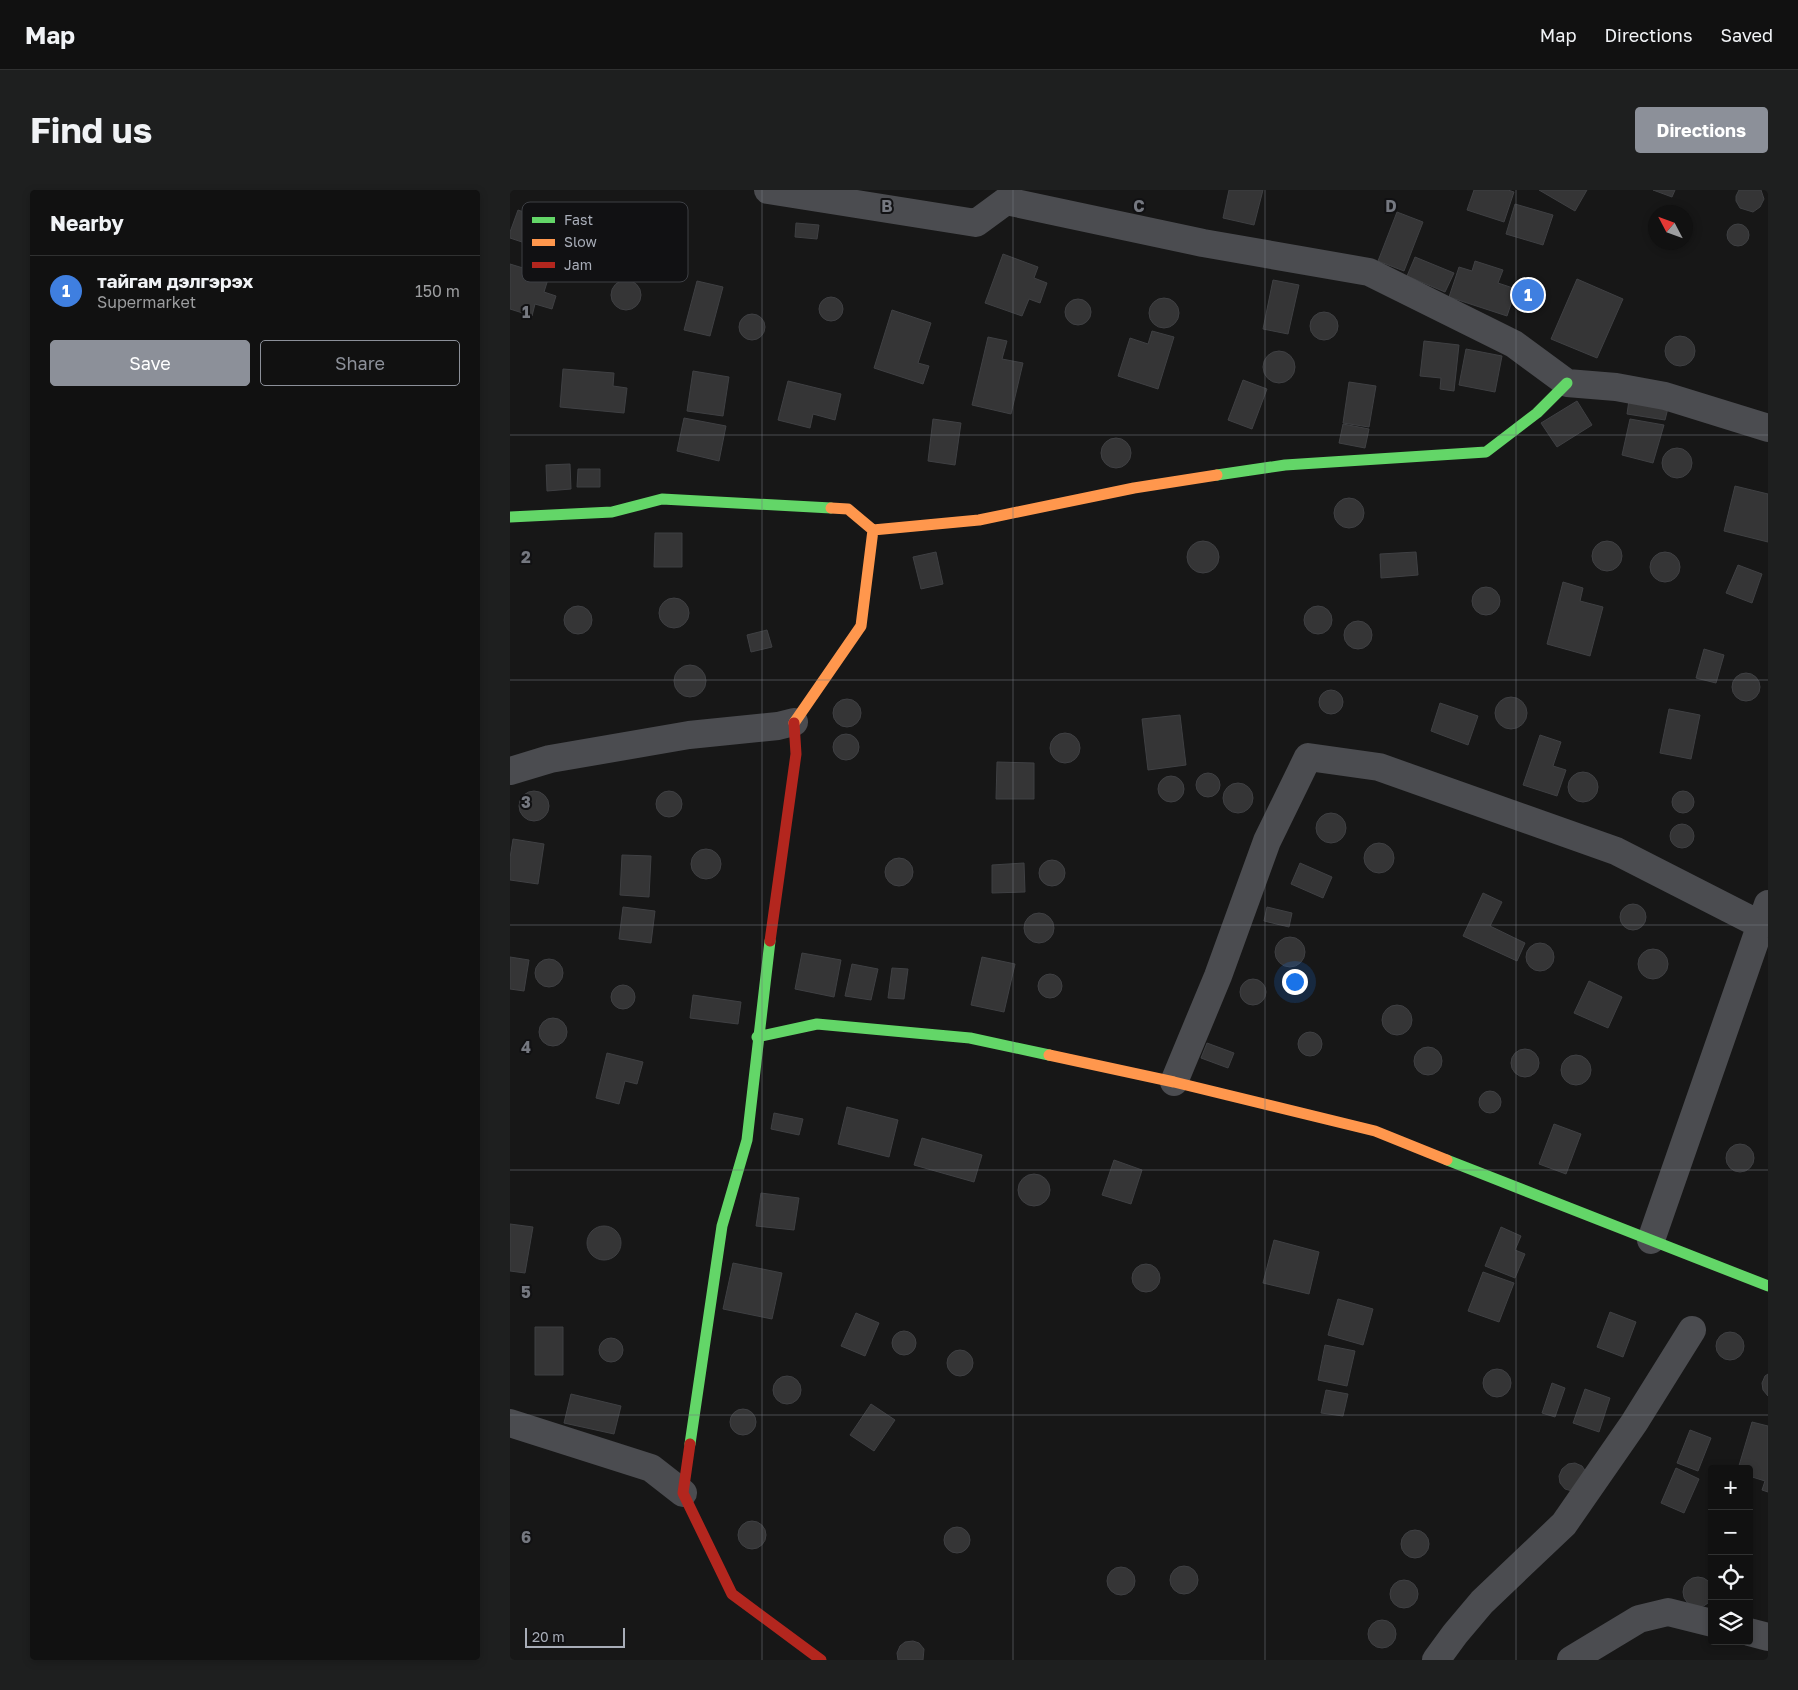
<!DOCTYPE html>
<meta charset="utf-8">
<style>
:root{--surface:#111;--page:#1e1f1f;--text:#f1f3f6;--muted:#9c9d9f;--line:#303131;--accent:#8c9099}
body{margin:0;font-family:"Golos Text",sans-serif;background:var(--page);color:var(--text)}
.controls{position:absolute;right:15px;bottom:15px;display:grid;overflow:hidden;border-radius:5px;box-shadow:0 2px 8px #0003}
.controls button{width:45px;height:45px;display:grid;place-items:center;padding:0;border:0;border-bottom:1px solid var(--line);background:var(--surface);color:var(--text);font:25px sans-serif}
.compass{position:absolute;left:1138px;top:15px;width:45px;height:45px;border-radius:50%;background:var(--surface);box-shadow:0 2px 8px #0003;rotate:311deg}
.scale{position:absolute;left:15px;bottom:12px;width:100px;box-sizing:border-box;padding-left:5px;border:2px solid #a8adb8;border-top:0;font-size:14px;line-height:18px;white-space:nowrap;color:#a8adb8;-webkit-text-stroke:4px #111113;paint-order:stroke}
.you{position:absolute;left:784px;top:791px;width:18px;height:18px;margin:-12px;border:4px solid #fff;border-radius:50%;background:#1a73e8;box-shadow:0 0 0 8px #1a73e833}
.badge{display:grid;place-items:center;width:32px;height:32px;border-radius:50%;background:var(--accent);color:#fff;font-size:16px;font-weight:700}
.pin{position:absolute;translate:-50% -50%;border:2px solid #fff;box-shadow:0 1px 5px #0006}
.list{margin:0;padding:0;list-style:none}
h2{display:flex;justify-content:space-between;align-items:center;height:65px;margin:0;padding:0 20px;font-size:21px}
h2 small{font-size:16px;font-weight:400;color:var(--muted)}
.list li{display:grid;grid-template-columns:32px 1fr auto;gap:15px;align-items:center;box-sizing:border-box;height:70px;padding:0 20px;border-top:1px solid var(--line)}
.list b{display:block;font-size:19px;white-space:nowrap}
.list p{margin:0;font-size:16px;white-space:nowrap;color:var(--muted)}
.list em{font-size:16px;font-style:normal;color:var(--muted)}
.actions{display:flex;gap:10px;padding:15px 20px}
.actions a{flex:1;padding:11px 0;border:1px solid var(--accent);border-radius:5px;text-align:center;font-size:18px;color:var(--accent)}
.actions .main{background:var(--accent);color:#fff}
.icon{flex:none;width:28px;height:28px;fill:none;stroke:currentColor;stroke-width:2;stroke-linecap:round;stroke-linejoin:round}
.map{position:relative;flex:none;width:1258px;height:1470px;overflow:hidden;border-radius:5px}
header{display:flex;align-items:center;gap:30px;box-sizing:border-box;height:70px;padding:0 25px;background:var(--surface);border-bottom:1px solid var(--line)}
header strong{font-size:24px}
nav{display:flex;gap:28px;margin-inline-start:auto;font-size:18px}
.intro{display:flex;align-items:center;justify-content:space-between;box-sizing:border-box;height:120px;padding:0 30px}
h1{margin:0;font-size:35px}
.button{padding:12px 22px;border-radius:5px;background:var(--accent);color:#fff;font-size:18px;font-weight:700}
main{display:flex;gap:30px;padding:0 30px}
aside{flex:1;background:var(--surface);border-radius:5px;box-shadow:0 2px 8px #0003}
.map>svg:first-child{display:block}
.building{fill:#353536;stroke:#3f4043}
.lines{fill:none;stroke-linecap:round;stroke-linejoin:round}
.street{stroke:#4b4c50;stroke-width:28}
.fast{stroke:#63d668;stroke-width:11}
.slow{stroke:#ff974d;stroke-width:11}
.jam{stroke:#b3261e;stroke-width:11}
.grid{fill:none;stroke:#757880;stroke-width:1;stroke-opacity:0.55}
.key{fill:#111113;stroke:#3e4045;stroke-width:1}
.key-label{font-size:14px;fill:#a8adb8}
.grid-label{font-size:16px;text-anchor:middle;font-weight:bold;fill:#757880;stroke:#111113;stroke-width:4;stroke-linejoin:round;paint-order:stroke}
</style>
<header>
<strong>Map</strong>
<nav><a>Map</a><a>Directions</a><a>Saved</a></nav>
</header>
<div class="intro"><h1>Find us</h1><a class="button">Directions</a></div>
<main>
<aside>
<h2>Nearby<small></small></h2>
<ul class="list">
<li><span class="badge" style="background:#3f7fe0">1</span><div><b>тайгам дэлгэрэх</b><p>Supermarket</p></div><em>150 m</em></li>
</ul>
<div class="actions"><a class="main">Save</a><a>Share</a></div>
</aside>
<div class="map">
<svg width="1258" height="1470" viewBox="0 0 1258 1470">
<rect width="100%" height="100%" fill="#171717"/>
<!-- building -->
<path class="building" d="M 719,0 L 753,0 L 744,35 L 713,28 Z
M 964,0 L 998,0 L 1004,2 L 994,32 L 957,20 Z
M 1029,0 L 1077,0 L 1065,21 Z
M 1143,0 L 1165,0 L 1162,7 Z
M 1229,0 L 1251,0 L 1254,9 L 1250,17 L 1243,22 L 1230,18 L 1226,11 L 1226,6 Z
M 1005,14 L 1043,25 L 1033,55 L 996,44 Z
M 8,20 L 39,31 L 30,58 L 0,48 L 0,42 Z
M 887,22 L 913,32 L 894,81 L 868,71 Z
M 286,33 L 309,35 L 307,49 L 285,47 Z
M1217 45a11 11 0 1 1 22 0a11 11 0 1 1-22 0Z
M 493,64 L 528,77 L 524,88 L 537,93 L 530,113 L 519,109 L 512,126 L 475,113 Z
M 905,67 L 944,83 L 935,102 L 897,86 Z
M 965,71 L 993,80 L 988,93 L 1006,99 L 997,126 L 939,107 L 949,77 L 962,81 Z
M 0,74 L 39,86 L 34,102 L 46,106 L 42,119 L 25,114 L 22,126 L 0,119 Z
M 1067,89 L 1113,109 L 1087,168 L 1041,149 Z
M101 105a15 15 0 1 1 30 0a15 15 0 1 1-30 0Z
M 763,90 L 789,95 L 778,144 L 753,139 Z
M 187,91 L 213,97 L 200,146 L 174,140 Z
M309 119a12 12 0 1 1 24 0a12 12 0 1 1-24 0Z
M639 123a15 15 0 1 1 30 0a15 15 0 1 1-30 0Z
M555 122a13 13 0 1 1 26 0a13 13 0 1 1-26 0Z
M 382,120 L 421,133 L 408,173 L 419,176 L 413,194 L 364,178 Z
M800 136a14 14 0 1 1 28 0a14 14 0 1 1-28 0Z
M229 137a13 13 0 1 1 26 0a13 13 0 1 1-26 0Z
M 642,141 L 664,147 L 648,199 L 608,186 L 620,148 L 638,154 Z
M1155 161a15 15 0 1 1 30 0a15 15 0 1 1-30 0Z
M 478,147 L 497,151 L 492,169 L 513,173 L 501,224 L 462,215 Z
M 914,151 L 949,155 L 944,201 L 930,199 L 931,188 L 910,186 Z
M 956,159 L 992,166 L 985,202 L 949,195 Z
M753 177a16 16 0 1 1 32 0a16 16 0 1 1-32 0Z
M 53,179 L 104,183 L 103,196 L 117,198 L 114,223 L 50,217 Z
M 183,181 L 219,187 L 213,226 L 177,221 Z
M 733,190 L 757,199 L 742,239 L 718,230 Z
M 278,191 L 331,204 L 325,230 L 303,224 L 300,238 L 268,230 Z
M 839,192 L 866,196 L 859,237 L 833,233 Z
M 1119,210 L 1158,218 L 1155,230 L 1117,224 Z
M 1067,211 L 1082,235 L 1047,257 L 1031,233 Z
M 174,228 L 216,236 L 209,271 L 167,261 Z
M 423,229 L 451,233 L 445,275 L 418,271 Z
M 1120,229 L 1154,235 L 1143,273 L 1112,265 Z
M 833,234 L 859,239 L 855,258 L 829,253 Z
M591 263a15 15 0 1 1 30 0a15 15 0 1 1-30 0Z
M1152 273a15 15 0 1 1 30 0a15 15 0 1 1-30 0Z
M 60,274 L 61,299 L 37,301 L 36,275 Z
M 68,279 L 90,279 L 90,297 L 67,297 Z
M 1225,296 L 1258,304 L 1258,352 L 1214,341 Z
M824 323a15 15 0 1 1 30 0a15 15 0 1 1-30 0Z
M 145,343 L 172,343 L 172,377 L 144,377 Z
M677 367a16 16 0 1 1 32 0a16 16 0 1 1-32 0Z
M1082 366a15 15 0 1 1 30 0a15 15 0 1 1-30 0Z
M1140 377a15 15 0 1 1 30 0a15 15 0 1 1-30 0Z
M 426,362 L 433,394 L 411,399 L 403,367 Z
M 906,362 L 908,385 L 871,388 L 870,364 Z
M 1228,375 L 1252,384 L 1242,413 L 1216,403 Z
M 1053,392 L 1073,398 L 1070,411 L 1093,417 L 1080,466 L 1037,454 Z
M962 411a14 14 0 1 1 28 0a14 14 0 1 1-28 0Z
M149 423a15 15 0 1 1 30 0a15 15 0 1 1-30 0Z
M54 430a14 14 0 1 1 28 0a14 14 0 1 1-28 0Z
M794 430a14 14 0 1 1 28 0a14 14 0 1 1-28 0Z
M834 445a14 14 0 1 1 28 0a14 14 0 1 1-28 0Z
M 257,440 L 262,457 L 241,462 L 237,445 Z
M 1194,459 L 1214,465 L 1206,493 L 1186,488 Z
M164 491a16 16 0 1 1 32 0a16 16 0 1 1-32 0Z
M1222 497a14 14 0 1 1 28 0a14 14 0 1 1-28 0Z
M809 512a12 12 0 1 1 24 0a12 12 0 1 1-24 0Z
M985 523a16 16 0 1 1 32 0a16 16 0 1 1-32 0Z
M323 523a14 14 0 1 1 28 0a14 14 0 1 1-28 0Z
M 930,513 L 968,526 L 958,555 L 921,541 Z
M 1159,519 L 1190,525 L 1181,569 L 1150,563 Z
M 670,525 L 676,575 L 638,580 L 632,529 Z
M540 558a15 15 0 1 1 30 0a15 15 0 1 1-30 0Z
M323 557a13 13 0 1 1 26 0a13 13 0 1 1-26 0Z
M 1030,545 L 1051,552 L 1043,576 L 1056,580 L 1047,606 L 1013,595 Z
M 487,572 L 524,573 L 524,609 L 486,609 Z
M1058 597a15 15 0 1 1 30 0a15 15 0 1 1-30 0Z
M686 595a12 12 0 1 1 24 0a12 12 0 1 1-24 0Z
M648 599a13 13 0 1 1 26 0a13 13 0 1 1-26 0Z
M713 608a15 15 0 1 1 30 0a15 15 0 1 1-30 0Z
M9 616a15 15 0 1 1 30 0a15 15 0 1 1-30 0Z
M146 614a13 13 0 1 1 26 0a13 13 0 1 1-26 0Z
M1162 612a11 11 0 1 1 22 0a11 11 0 1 1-22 0Z
M806 638a15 15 0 1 1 30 0a15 15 0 1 1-30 0Z
M1160 646a12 12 0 1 1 24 0a12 12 0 1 1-24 0Z
M 3,649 L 34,654 L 28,694 L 0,690 L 0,668 Z
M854 668a15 15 0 1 1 30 0a15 15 0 1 1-30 0Z
M181 674a15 15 0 1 1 30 0a15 15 0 1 1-30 0Z
M 112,665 L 141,666 L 139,707 L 110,705 Z
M375 682a14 14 0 1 1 28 0a14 14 0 1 1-28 0Z
M529 683a13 13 0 1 1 26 0a13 13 0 1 1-26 0Z
M 514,673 L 515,702 L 482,703 L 482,675 Z
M 790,673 L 822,687 L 813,708 L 781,694 Z
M 973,703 L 992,712 L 980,736 L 1015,753 L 1007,771 L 953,746 Z
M1110 727a13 13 0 1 1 26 0a13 13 0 1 1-26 0Z
M 113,717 L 145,721 L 141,753 L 109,749 Z
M 757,717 L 782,723 L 779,737 L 754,731 Z
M514 738a15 15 0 1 1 30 0a15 15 0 1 1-30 0Z
M765 762a15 15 0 1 1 30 0a15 15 0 1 1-30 0Z
M1016 767a14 14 0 1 1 28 0a14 14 0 1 1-28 0Z
M1128 774a15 15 0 1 1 30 0a15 15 0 1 1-30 0Z
M 292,763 L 331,770 L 324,807 L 285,799 Z
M 0,767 L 19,770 L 14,801 L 0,799 Z
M 472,767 L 505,774 L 494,822 L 461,815 Z
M25 783a14 14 0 1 1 28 0a14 14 0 1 1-28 0Z
M 342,774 L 368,779 L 361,810 L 335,806 Z
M 382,778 L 398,779 L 394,809 L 378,808 Z
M528 796a12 12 0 1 1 24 0a12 12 0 1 1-24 0Z
M730 802a13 13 0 1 1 26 0a13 13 0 1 1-26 0Z
M 1079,791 L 1112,807 L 1098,838 L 1064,823 Z
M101 807a12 12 0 1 1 24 0a12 12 0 1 1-24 0Z
M 183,805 L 231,812 L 228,834 L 180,828 Z
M872 830a15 15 0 1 1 30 0a15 15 0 1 1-30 0Z
M29 842a14 14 0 1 1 28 0a14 14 0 1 1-28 0Z
M788 854a12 12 0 1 1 24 0a12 12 0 1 1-24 0Z
M 697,853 L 724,863 L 718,878 L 691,868 Z
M904 871a14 14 0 1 1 28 0a14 14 0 1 1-28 0Z
M1001 873a14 14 0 1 1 28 0a14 14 0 1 1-28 0Z
M 97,863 L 133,872 L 127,894 L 115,891 L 109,914 L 86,908 Z
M1051 880a15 15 0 1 1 30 0a15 15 0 1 1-30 0Z
M969 912a11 11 0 1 1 22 0a11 11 0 1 1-22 0Z
M 337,917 L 388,930 L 379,967 L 328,954 Z
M 264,923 L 293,929 L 289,945 L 261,939 Z
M 1044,934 L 1071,944 L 1056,984 L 1029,974 Z
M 412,948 L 472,965 L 464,992 L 404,975 Z
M1216 968a14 14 0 1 1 28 0a14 14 0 1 1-28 0Z
M 604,970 L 632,980 L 621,1014 L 592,1005 Z
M508 1000a16 16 0 1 1 32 0a16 16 0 1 1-32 0Z
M 251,1003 L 289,1008 L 284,1040 L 246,1036 Z
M 0,1034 L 23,1037 L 15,1083 L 0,1081 Z
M77 1053a17 17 0 1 1 34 0a17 17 0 1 1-34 0Z
M 991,1037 L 1011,1046 L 1005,1060 L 1015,1064 L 1005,1088 L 975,1076 Z
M 764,1050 L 809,1062 L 799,1104 L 753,1093 Z
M 223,1073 L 272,1083 L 262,1129 L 213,1119 Z
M622 1088a14 14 0 1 1 28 0a14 14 0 1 1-28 0Z
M 973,1082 L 1004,1093 L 989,1132 L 958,1121 Z
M 828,1109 L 863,1119 L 853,1155 L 818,1145 Z
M 1100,1122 L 1126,1132 L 1113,1167 L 1087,1157 Z
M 346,1123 L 369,1133 L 355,1166 L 331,1156 Z
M 25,1137 L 53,1137 L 53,1185 L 25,1185 Z
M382 1153a12 12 0 1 1 24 0a12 12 0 1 1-24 0Z
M1206 1156a14 14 0 1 1 28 0a14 14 0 1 1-28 0Z
M89 1160a12 12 0 1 1 24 0a12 12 0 1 1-24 0Z
M 815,1155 L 845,1161 L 837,1196 L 808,1190 Z
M437 1173a13 13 0 1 1 26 0a13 13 0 1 1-26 0Z
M973 1193a14 14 0 1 1 28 0a14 14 0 1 1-28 0Z
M 1258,1184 L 1258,1206 L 1253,1200 L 1252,1193 L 1255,1186 Z
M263 1200a14 14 0 1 1 28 0a14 14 0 1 1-28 0Z
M 1042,1193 L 1055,1198 L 1045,1227 L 1032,1223 Z
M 1075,1199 L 1100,1208 L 1089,1242 L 1063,1233 Z
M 816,1200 L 838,1204 L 833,1226 L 811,1223 Z
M 61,1204 L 111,1216 L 104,1244 L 54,1233 Z
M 361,1214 L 385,1230 L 364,1261 L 340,1245 Z
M220 1232a13 13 0 1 1 26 0a13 13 0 1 1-26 0Z
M 1242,1232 L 1258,1236 L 1258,1302 L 1252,1300 L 1255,1291 L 1239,1286 L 1239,1279 L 1228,1279 Z
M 1180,1240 L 1201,1248 L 1188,1281 L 1167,1273 Z
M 1065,1273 L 1072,1276 L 1076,1282 L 1062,1301 L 1055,1299 L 1050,1293 L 1049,1286 L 1052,1279 L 1058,1274 Z
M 1166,1278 L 1189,1289 L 1174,1323 L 1151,1313 Z
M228 1345a14 14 0 1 1 28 0a14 14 0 1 1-28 0Z
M434 1350a13 13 0 1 1 26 0a13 13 0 1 1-26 0Z
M891 1354a14 14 0 1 1 28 0a14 14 0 1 1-28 0Z
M660 1390a14 14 0 1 1 28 0a14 14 0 1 1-28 0Z
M597 1391a14 14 0 1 1 28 0a14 14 0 1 1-28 0Z
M1173 1402a15 15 0 1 1 30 0a15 15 0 1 1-30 0Z
M880 1404a14 14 0 1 1 28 0a14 14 0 1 1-28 0Z
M858 1444a14 14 0 1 1 28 0a14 14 0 1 1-28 0Z
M 403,1451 L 409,1453 L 414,1459 L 413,1470 L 388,1470 L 387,1463 L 390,1456 L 395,1452 Z"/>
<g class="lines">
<!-- street -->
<path class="street" d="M 258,0 L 466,33 L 496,11 L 693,53 L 859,82 L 1004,154 L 1057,193 L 1106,197 L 1155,206 L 1258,238
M 0,581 L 40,569 L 179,545 L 268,536 L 284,532
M 664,892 L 708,786 L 757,651 L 798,567 L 869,577 L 1106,661 L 1251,735
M 1141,1050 L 1258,714
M 0,1233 L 141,1278 L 173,1303
M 1239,1442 L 1258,1447
M 926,1470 L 945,1444 L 972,1412 L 1054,1334 L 1124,1233 L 1182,1140
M 1061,1470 L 1129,1429 L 1158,1422 L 1202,1433"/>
<!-- fast -->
<path class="fast" d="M 707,285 L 775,275 L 976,262 L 1027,223 L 1057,193
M 0,327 L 102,322 L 152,309 L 321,318
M 247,847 L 307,834 L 460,848 L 539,865
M 937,970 L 1258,1096
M 180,1254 L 212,1036 L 237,950 L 260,751"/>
<!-- slow -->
<path class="slow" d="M 321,318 L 338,319 L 363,340 L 469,330 L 624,298 L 707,285
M 284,533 L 351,436 L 363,340
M 539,865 L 664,892 L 865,941 L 937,970"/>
<!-- jam -->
<path class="jam" d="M 260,751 L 286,564 L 284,533
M 180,1254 L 173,1303 L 222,1404 L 311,1470"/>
</g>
<!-- grid -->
<path class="grid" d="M 252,0 L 252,1470M 503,0 L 503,1470M 755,0 L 755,1470M 1006,0 L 1006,1470M 0,245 L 1258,245M 0,490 L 1258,490M 0,735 L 1258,735M 0,980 L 1258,980M 0,1225 L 1258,1225"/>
<!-- legend -->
<rect x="12" y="12" width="166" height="80" rx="8" class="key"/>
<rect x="22" y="27" width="23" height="6" fill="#63d668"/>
<rect x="22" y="49" width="23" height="7" fill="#ff974d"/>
<rect x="22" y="72" width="23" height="6" fill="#b3261e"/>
<g class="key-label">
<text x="54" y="35">Fast</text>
<text x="54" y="57">Slow</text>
<text x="54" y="80">Jam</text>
</g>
<g class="grid-label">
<text x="377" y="22">B</text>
<text x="629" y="22">C</text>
<text x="881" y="22">D</text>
<text x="16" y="128">1</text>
<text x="16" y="373">2</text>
<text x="16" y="618">3</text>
<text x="16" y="863">4</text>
<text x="16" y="1108">5</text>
<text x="16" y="1353">6</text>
</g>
</svg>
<div class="controls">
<button>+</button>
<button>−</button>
<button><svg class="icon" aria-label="locate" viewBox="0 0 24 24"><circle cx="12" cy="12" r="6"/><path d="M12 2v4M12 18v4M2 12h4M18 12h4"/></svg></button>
<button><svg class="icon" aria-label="layers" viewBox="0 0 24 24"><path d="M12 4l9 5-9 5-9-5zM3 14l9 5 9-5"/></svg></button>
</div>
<svg class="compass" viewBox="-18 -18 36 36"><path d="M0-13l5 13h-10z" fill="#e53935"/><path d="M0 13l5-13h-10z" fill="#9c9d9f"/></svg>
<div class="scale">20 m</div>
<div class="you"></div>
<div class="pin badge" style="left:1018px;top:105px;background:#3f7fe0">1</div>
</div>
</main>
